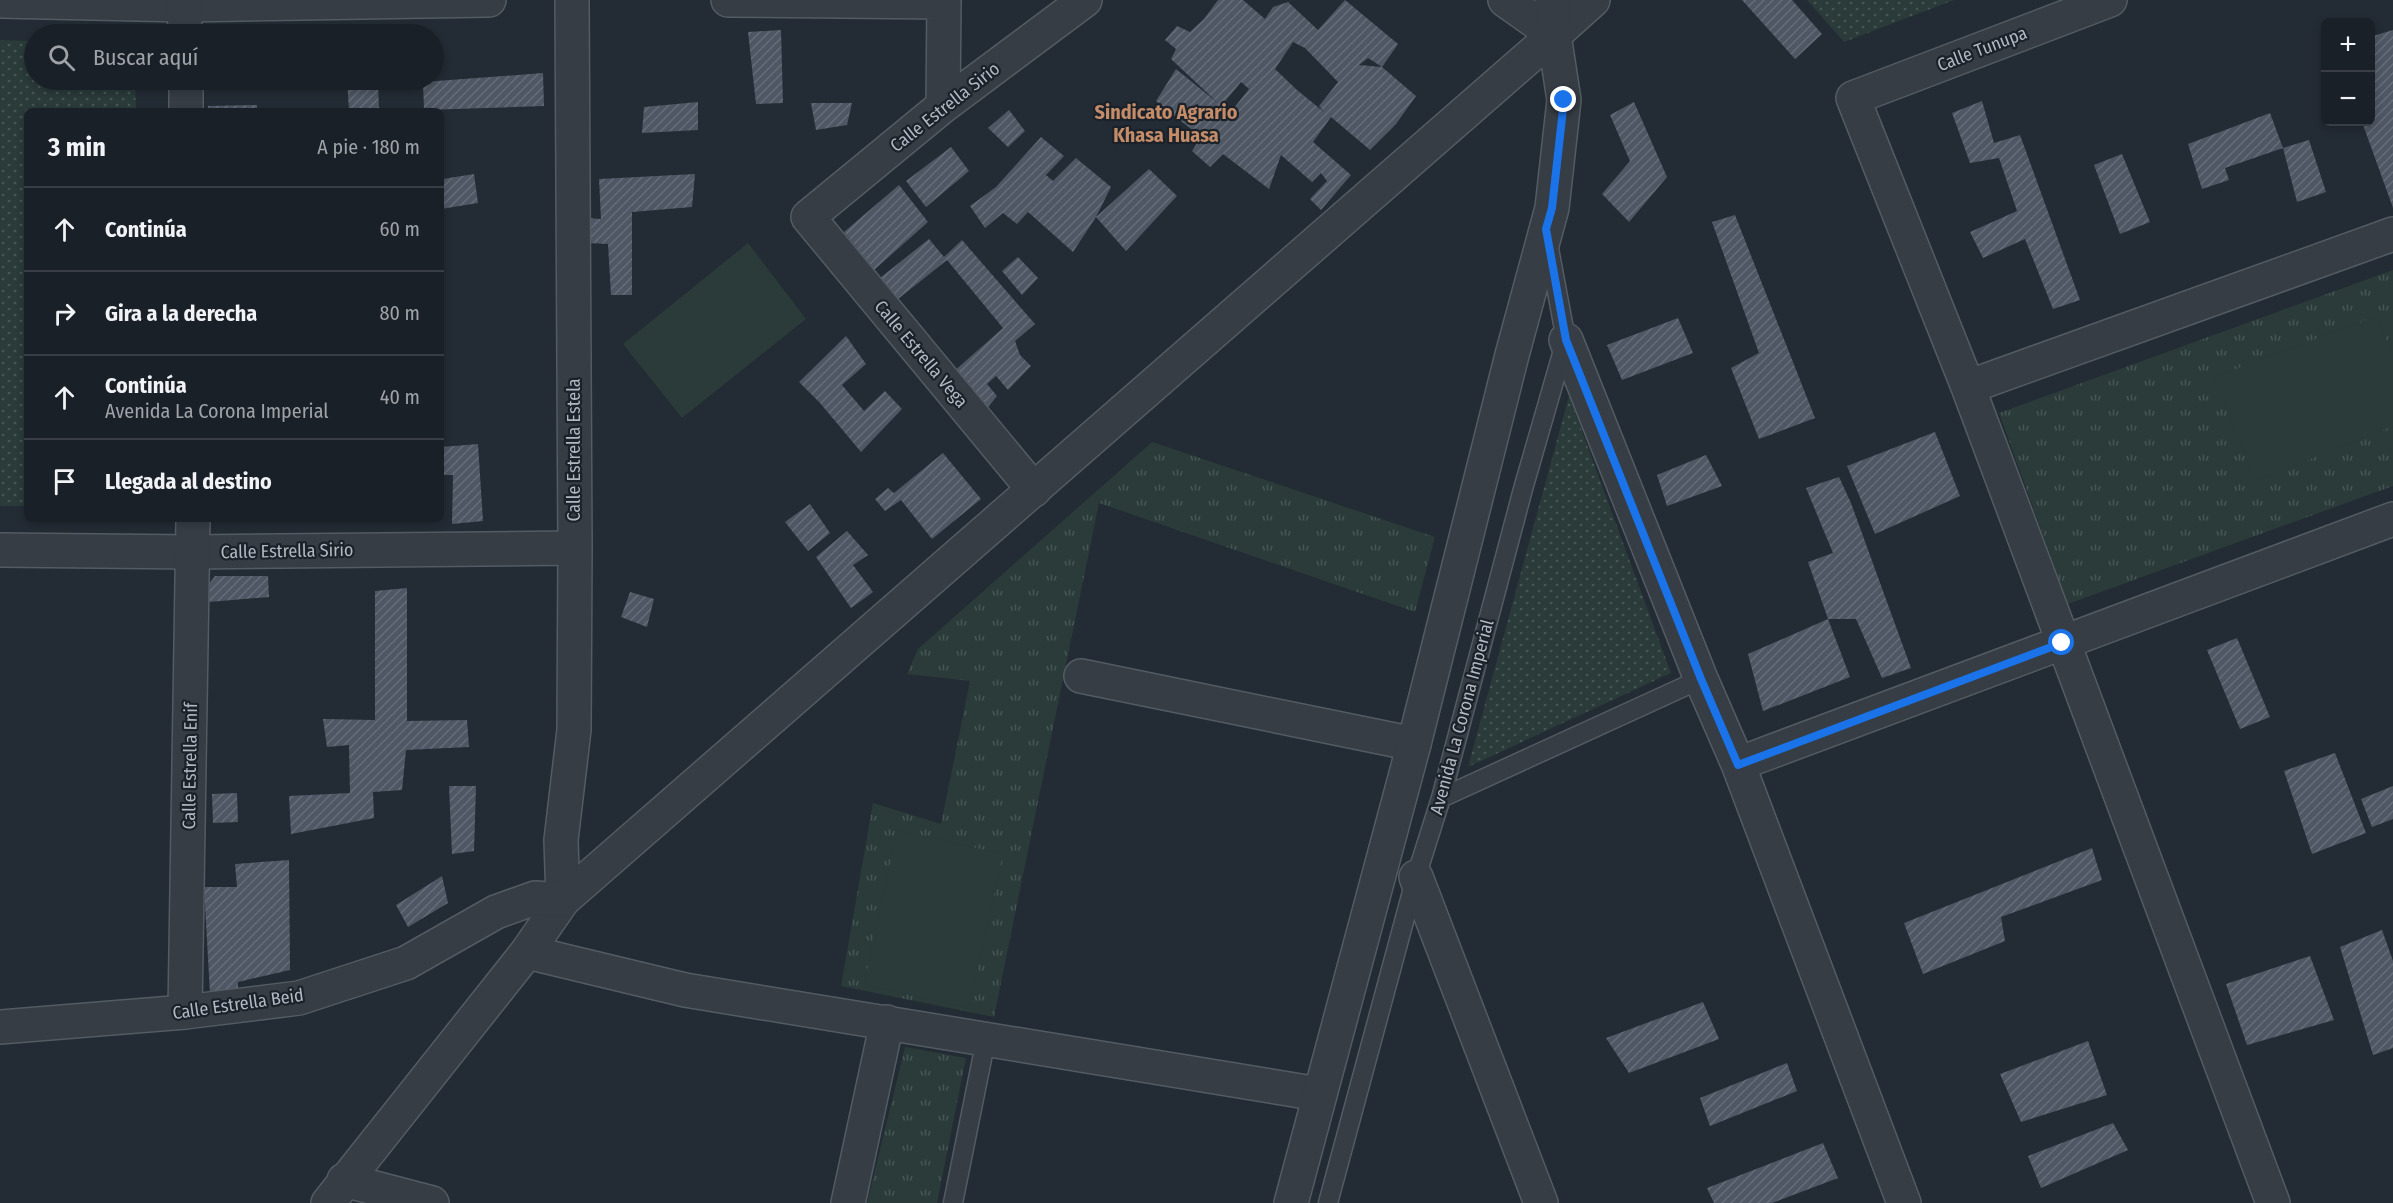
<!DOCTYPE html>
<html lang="es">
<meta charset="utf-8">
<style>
:root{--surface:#1a2027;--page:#23282f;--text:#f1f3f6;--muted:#9fa3a7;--line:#383e44}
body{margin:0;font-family:"Fira Sans Condensed",sans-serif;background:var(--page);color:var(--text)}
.controls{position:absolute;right:18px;top:18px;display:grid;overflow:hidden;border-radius:9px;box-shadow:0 3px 9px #0003}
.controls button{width:54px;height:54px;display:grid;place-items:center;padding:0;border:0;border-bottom:2px solid var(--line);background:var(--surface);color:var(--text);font:30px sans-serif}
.stop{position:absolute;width:18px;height:18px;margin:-14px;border:4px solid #1a73e8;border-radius:50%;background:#fff}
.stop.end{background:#1a73e8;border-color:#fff;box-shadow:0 2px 6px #0008}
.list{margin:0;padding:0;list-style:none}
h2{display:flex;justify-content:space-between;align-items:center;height:78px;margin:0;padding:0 24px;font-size:26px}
h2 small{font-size:20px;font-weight:400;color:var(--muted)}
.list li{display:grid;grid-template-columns:39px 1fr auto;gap:18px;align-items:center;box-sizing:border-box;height:84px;padding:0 24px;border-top:2px solid var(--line)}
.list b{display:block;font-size:22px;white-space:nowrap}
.list p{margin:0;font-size:20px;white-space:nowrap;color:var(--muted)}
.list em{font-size:20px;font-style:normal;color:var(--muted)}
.icon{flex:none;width:33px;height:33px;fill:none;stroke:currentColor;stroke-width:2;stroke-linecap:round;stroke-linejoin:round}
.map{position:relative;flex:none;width:2393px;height:1203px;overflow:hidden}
.search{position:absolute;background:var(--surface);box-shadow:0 3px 9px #0003;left:24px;top:24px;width:420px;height:66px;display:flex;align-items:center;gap:15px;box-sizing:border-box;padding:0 21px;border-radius:33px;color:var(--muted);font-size:22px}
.panel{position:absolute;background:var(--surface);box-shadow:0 3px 9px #0003;left:24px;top:108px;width:420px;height:414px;border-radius:9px}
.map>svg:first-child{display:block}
.grass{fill:url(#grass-dots)}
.park{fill:url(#park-tufts)}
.pitch{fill:#2a3b3a}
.building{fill:url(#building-hatch);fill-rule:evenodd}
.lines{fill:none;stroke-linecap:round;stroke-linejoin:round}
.service-casing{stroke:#535b63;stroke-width:21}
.minor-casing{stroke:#535b63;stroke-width:36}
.tertiary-casing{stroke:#535b63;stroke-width:36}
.service{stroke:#363d45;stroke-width:18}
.minor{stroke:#363d45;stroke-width:33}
.tertiary{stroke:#363d45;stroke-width:33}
.route{stroke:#1a73e8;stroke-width:8}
.labels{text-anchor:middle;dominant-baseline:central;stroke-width:4.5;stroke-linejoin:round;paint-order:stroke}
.street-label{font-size:18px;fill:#b0b8c2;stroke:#1b222a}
.neighbourhood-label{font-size:20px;font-weight:bold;fill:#c48c69;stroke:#1b222a}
</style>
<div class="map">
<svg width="2393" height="1203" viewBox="0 0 2393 1203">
<defs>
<pattern id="grass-dots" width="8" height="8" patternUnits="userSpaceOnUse" patternTransform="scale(1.5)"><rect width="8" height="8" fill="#2a3b3a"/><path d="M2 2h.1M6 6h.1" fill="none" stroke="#465555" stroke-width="1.8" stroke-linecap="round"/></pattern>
<pattern id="park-tufts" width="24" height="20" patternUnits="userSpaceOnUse" patternTransform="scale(1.5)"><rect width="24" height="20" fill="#2a3b3a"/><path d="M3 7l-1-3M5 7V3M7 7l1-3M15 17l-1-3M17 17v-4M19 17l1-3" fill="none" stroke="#465555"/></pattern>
<pattern id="building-hatch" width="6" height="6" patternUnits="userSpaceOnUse" patternTransform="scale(1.5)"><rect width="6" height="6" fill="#4e5763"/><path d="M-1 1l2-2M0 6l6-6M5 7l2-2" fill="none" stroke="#656d78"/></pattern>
</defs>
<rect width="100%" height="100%" fill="#232b34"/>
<!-- grass -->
<path class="grass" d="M 1807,0 L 1954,0 L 1844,42 Z
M 0,40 L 34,41 L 34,80 L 135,80 L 136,111 L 27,111 L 27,506 L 0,506 Z
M 1569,396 L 1671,673 L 1468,767 Z"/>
<!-- park -->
<path class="park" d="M 2393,270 L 2393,486 L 2068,604 L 1999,413 Z
M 1152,442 L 1435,537 L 1415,612 L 1099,503 L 994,1017 L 841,986 L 873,803 L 941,824 L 970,681 L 907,674 L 918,649 Z
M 905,1047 L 966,1058 L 937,1203 L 867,1203 Z"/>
<!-- pitch -->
<path class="pitch" d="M 748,243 L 806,319 L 682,418 L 623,344 Z
M 2377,316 L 2393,356 L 2393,426 L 2255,481 L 2214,377 Z
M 897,830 L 1003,854 L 969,1008 L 864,985 Z"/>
<!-- building -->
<path class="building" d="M 1218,0 L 1243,0 L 1265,19 L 1273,7 L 1288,2 L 1318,30 L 1345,0 L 1398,44 L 1382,67 L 1368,58 L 1359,65 L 1382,67 L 1416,96 L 1396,124 L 1370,150 L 1331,117 L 1313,142 L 1351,175 L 1321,210 L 1310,199 L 1327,181 L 1321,173 L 1312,182 L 1281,155 L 1269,189 L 1223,154 L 1210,167 L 1192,151 L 1201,137 L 1156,101 L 1176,69 L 1218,103 L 1171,59 L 1176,49 L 1165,40 L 1177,26 L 1190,32 L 1204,19 ZM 1293,42 L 1305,48 L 1338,82 L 1319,106 L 1324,112 L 1297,90 L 1275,69 ZM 1241,82 L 1249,89 L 1230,113 L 1221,106 Z
M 1742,0 L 1792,0 L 1822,34 L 1795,59 Z
M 375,28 L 375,34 L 345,34 L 345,32 Z
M 781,30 L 783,103 L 756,104 L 748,32 Z
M 2393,30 L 2393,208 L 2362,122 L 2370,122 L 2370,37 Z
M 543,73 L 544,106 L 424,110 L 423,82 Z
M 347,80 L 378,80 L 379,111 L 349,111 Z
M 1982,101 L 1994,143 L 2020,135 L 2080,300 L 2053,309 L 2025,239 L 1983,258 L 1970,232 L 2017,211 L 1999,158 L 1970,163 L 1952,113 Z
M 698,102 L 698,130 L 642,133 L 644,107 Z
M 1634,102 L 1667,177 L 1629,222 L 1602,194 L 1630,161 L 1610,115 Z
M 811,103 L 852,103 L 847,125 L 816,130 Z
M 257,105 L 257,111 L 208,111 L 208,106 Z
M 1009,110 L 1025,131 L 1008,147 L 988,128 Z
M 2270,113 L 2283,148 L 2225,168 L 2229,180 L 2202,189 L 2188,144 Z
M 1041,137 L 1064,156 L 1046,175 L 1053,181 L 1076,158 L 1111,187 L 1096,217 L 1073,252 L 1028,212 L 1017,224 L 1003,213 L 985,228 L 970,206 L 996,187 Z
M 2309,140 L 2326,192 L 2297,202 L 2283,148 Z
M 951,147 L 969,171 L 926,207 L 906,181 Z
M 2122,154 L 2150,222 L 2120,234 L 2094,165 Z
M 1149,169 L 1177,196 L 1126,251 L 1096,217 Z
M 441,170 L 443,179 L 474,174 L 478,203 L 441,209 Z
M 695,174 L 692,207 L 632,212 L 632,295 L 611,295 L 608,244 L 588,243 L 587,218 L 601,219 L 599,179 Z
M 899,185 L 928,222 L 874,270 L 844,232 Z
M 1735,215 L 1815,418 L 1759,439 L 1731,368 L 1759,353 L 1712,222 Z
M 929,239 L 944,257 L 962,240 L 1035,324 L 1015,341 L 1020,355 L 1031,366 L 1008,390 L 996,376 L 987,384 L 997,396 L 984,412 L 952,373 L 1003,328 L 947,260 L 893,303 L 875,282 Z
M 1018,257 L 1038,278 L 1022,295 L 1002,271 Z
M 1678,318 L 1693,353 L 1622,380 L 1607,345 Z
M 846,336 L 866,364 L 842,385 L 864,411 L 885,391 L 902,409 L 861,452 L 820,403 L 799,382 Z
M 1935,432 L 1960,496 L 1875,534 L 1847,466 Z
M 478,444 L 483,521 L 452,524 L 453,475 L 441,475 L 441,447 Z
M 943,453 L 981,499 L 932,539 L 901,500 L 885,511 L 875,499 L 888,488 L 894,493 Z
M 1706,455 L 1722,486 L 1667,506 L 1657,475 Z
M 1839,477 L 1851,503 L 1911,668 L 1882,678 L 1856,619 L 1828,619 L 1808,562 L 1833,553 L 1806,488 Z
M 810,504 L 830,533 L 808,551 L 785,522 Z
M 847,531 L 868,555 L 853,565 L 873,592 L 851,608 L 816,557 Z
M 215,576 L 268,576 L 269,597 L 209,602 L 209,584 Z
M 407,588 L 407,721 L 467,720 L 469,747 L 406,750 L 402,790 L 373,792 L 374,818 L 291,834 L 289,796 L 350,793 L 349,745 L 327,747 L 323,719 L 375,720 L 375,591 Z
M 630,592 L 654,599 L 647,627 L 621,617 Z
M 1828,619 L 1850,677 L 1763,711 L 1748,654 Z
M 2237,638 L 2270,717 L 2240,729 L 2207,650 Z
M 2335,753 L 2366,833 L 2312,854 L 2284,771 Z
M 449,786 L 476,786 L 474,851 L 452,854 Z
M 2393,786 L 2393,819 L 2372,827 L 2361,799 Z
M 237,793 L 238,822 L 213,823 L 212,794 Z
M 2092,848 L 2102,880 L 2001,917 L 2005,941 L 1923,974 L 1904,923 Z
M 289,860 L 290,970 L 238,982 L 238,988 L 210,994 L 204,887 L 237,887 L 235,864 Z
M 442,876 L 448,903 L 408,927 L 396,905 Z
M 2382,930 L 2393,961 L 2393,1048 L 2373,1055 L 2340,947 Z
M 2310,956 L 2334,1020 L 2247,1045 L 2226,984 Z
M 1703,1002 L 1719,1039 L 1629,1073 L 1606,1038 Z
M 2088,1041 L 2107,1095 L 2021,1122 L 2000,1074 Z
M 1787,1063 L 1797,1091 L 1710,1126 L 1700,1098 Z
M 2113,1123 L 2128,1150 L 2041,1188 L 2028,1156 Z
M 1823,1143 L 1838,1178 L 1772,1203 L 1714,1203 L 1707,1188 Z"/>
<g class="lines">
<!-- service casing -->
<g class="service-casing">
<path id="service" d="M 1441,798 L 1701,679
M 953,1203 L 986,1039
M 1328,1203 L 1416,877 L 1441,798 L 1523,489 L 1566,340 L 1548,243"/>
</g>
<!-- minor casing -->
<g class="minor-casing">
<path id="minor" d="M 728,0 L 944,2
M 1505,0 L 1554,35 L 1593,0
M 2110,0 L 1853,98 L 1968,387 L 2273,1203
M 0,1 L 184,5 L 489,0
M 943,106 L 944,0
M 1566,340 L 1701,679 L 1738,764 L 1904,1203
M 1968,387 L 2393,234
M 1034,490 L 808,217 L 943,106 L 1085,0
M 0,550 L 194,552 L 575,548
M 1081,676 L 1414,744
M 1738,764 L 2393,519
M 1416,877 L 1541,1203
M 527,952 L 685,990 L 1319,1094
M 0,1027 L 185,1012
M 344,1180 L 432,1203
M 328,1203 L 527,952 L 563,900 L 561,840 L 574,730 L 575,548 L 572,0
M 848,1203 L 887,1022"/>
</g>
<!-- tertiary casing -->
<g class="tertiary-casing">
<path id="tertiary" d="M 184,0 L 185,34
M 186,80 L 186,111
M 193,519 L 185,1012 L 299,998 L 406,963 L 496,912 L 535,898 L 563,900 L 1554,35
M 1291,1203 L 1414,744 L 1512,355 L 1552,208 L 1564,100 L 1554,35 L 1552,0"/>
</g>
<!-- service -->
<use href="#service" class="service"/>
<!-- minor -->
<use href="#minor" class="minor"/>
<!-- tertiary -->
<use href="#tertiary" class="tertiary"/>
</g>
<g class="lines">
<!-- route -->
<path class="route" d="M 1564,100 L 1552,208 L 1546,229 L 1566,340 L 1701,679 L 1738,765 L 2062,643"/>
</g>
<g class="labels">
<!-- street labels -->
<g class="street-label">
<text transform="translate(1982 49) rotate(-21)">Calle Tunupa</text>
<text transform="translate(945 107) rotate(-38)">Calle Estrella Sirio</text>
<text transform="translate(921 354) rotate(50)">Calle Estrella Vega</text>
<text transform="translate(574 450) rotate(-90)">Calle Estrella Estela</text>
<text transform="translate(287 551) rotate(-1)">Calle Estrella Sirio</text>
<text transform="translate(1462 717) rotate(-75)">Avenida La Corona Imperial</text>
<text transform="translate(190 766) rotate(-89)">Calle Estrella Enif</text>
<text transform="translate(238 1004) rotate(-8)">Calle Estrella Beid</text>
</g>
<!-- neighbourhood labels -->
<g class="neighbourhood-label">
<text x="1166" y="112">Sindicato Agrario<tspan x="1166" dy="23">Khasa Huasa</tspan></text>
</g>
</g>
</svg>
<div class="controls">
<button>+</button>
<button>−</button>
</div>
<div class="stop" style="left:2062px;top:643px"></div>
<div class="stop end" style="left:1564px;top:100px"></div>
<div class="search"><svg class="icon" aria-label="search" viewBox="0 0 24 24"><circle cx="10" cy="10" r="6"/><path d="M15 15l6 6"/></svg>Buscar aquí</div>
<section class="panel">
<h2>3 min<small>A pie · 180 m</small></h2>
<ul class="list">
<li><svg class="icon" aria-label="ahead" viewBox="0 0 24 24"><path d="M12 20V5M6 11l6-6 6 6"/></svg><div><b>Continúa</b></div><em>60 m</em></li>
<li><svg class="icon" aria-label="right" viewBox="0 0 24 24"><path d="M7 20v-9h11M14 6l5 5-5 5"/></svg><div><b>Gira a la derecha</b></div><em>80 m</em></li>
<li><svg class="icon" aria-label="ahead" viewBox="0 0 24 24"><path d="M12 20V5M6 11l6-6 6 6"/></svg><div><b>Continúa</b><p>Avenida La Corona Imperial</p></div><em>40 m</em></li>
<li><svg class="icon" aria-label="arrive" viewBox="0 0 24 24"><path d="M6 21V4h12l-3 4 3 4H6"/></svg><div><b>Llegada al destino</b></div></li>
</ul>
</section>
</div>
